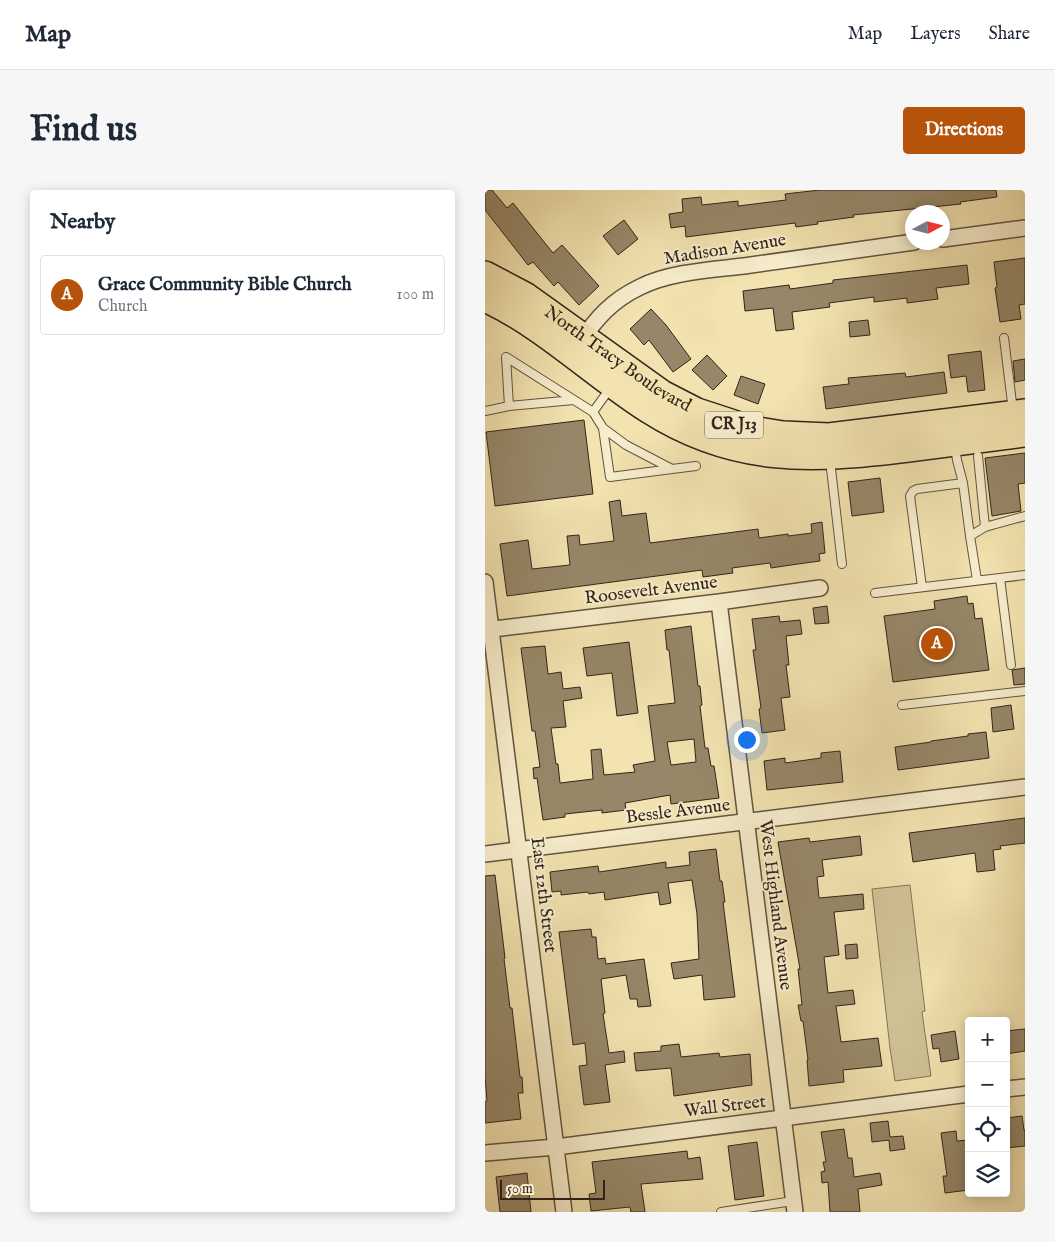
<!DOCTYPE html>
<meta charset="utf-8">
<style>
:root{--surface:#fff;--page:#f6f6f7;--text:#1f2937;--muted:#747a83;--line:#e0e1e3;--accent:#b45309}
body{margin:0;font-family:"IM FELL English",serif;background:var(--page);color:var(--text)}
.controls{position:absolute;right:15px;bottom:15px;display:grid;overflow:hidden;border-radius:5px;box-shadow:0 2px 12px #0003}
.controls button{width:45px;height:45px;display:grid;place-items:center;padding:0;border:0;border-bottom:1px solid var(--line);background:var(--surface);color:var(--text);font:25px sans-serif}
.compass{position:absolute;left:420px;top:15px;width:45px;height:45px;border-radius:50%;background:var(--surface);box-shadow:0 2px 12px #0003;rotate:83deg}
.scale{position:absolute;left:15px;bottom:12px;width:105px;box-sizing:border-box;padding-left:5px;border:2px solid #32241b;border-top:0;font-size:14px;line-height:18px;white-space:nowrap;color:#32241b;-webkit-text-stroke:4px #f7edcc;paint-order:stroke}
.you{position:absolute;left:261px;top:549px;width:18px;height:18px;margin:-12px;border:4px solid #fff;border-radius:50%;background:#1a73e8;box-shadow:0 0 0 8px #1a73e833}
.badge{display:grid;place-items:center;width:32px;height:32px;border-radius:50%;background:var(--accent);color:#fff;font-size:16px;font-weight:700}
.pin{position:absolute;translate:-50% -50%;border:2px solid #fff;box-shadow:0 1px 5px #0006}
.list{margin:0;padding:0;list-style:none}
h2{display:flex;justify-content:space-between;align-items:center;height:65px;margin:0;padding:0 20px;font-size:21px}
h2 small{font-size:16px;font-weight:400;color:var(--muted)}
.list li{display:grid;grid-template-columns:32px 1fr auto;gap:15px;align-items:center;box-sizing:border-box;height:80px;margin:0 10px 10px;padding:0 10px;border:1px solid var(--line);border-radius:5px}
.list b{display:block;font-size:19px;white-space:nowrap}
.list p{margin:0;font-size:16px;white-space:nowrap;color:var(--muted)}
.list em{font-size:16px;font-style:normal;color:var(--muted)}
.icon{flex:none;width:28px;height:28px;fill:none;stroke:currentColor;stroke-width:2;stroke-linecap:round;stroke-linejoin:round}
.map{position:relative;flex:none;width:540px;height:1022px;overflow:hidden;border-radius:5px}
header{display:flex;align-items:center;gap:30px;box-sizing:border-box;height:70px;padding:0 25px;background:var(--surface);border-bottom:1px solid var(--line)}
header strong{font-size:24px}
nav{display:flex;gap:28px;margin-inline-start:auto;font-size:18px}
.intro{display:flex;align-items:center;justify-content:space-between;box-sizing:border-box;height:120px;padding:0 30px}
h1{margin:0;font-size:35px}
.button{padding:12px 22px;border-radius:5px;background:var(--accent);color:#fff;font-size:18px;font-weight:700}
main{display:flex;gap:30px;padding:0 30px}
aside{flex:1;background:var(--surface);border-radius:5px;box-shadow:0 2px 12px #0003}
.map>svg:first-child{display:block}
.green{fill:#d1c397;stroke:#827459}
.building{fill:#968768;stroke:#32241b;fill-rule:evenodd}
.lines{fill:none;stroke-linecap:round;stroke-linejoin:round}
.service-casing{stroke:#625440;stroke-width:10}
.minor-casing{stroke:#625440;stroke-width:18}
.primary-casing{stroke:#32241b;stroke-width:28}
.service{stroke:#f7edcc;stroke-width:8}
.minor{stroke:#f7edcc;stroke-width:15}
.primary{stroke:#f2e3b0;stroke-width:25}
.labels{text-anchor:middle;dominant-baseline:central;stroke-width:4;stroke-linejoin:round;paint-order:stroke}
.shield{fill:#f7edcc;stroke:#6d6050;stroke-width:1}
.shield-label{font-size:16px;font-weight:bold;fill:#32241b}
.street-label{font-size:18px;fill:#32241b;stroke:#f7edcc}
</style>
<header>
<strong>Map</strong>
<nav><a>Map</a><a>Layers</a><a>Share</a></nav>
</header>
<div class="intro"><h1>Find us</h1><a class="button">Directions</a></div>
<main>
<aside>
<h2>Nearby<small></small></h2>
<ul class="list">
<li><span class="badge">A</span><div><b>Grace Community Bible Church</b><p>Church</p></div><em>100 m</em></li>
</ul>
</aside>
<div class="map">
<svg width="540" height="1022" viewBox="0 0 540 1022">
<rect width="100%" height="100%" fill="#f2e3b0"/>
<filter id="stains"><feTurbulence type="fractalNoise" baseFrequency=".004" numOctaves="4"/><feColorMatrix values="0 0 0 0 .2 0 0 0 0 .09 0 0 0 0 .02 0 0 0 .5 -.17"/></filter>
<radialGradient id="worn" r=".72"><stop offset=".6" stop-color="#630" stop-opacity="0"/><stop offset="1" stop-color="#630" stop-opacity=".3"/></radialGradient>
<!-- green -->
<path class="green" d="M 425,695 L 440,821 L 437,822 L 446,886 L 410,891 L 405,858 L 387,699 Z"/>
<!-- building -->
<path class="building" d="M 0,0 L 7,0 L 22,18 L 28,13 L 68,63 L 77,55 L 114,96 L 94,115 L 73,92 L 69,96 L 48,72 L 43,75 L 0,20 Z
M 335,0 L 511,0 L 512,7 L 475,12 L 476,14 L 368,25 L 369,27 L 332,32 L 333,34 L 311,37 L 310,33 L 201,47 L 200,36 L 186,38 L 184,24 L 198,22 L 197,9 L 216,7 L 217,15 L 253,11 L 253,16 L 301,10 L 300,4 Z
M 139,30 L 153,49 L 133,65 L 118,46 Z
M 540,68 L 540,114 L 534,115 L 536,129 L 515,132 L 510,98 L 512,97 L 509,72 Z
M 482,75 L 484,94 L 451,98 L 453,109 L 422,113 L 422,108 L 389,112 L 389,107 L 344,113 L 345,117 L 307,122 L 309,139 L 291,141 L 288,118 L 260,121 L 258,101 L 304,95 L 305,99 L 348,93 L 348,90 Z
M 166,119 L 181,135 L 206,169 L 188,182 L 164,150 L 159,155 L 145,139 Z
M 383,130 L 385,145 L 365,147 L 364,132 Z
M 496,161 L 500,200 L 483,202 L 481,186 L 466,188 L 463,165 Z
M 222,165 L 242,186 L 228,200 L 207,180 Z
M 540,169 L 540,190 L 530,192 L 528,171 Z
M 459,182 L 462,203 L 341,219 L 338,197 L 364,194 L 363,188 L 420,183 L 421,187 Z
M 256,186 L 280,194 L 273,214 L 249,205 Z
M 99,230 L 108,304 L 10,316 L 1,242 Z
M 540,263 L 540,293 L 533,294 L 536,321 L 507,326 L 500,268 Z
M 395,288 L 399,322 L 367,326 L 363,292 Z
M 135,310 L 137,326 L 161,323 L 165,353 L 273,339 L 274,348 L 303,344 L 303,346 L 327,343 L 326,334 L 337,332 L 340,363 L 334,364 L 335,371 L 306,375 L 286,378 L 285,373 L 247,378 L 248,383 L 218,387 L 217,380 L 22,406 L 15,354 L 43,350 L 47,379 L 85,375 L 82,346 L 94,345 L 95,355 L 129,351 L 124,312 Z
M 482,406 L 483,414 L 488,413 L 490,429 L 497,428 L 504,480 L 408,492 L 399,426 L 450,419 L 449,411 Z
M 342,416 L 344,433 L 330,434 L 328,418 Z
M 294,426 L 295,432 L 315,430 L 317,444 L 301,446 L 304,475 L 301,475 L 305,507 L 296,508 L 300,540 L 277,543 L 274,519 L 276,518 L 268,460 L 271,460 L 267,429 Z
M 206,436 L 213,496 L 215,496 L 217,515 L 215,516 L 220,558 L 223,558 L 226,576 L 229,576 L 234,608 L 186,614 L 185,605 L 140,613 L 141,620 L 117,623 L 117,620 L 80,624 L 80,627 L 58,630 L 52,588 L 49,589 L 48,578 L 55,577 L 50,541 L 47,541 L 36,458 L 60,456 L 63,484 L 76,482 L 78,499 L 95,497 L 97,508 L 78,511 L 81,537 L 66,538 L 71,574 L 73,574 L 75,593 L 108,589 L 106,560 L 116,559 L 119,585 L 150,582 L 148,575 L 170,571 L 163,516 L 190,513 L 184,460 L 182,460 L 180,440 ZM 209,549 L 211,572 L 186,575 L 182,552 Z
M 144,452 L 153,523 L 132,526 L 127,483 L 102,486 L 98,458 Z
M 540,478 L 540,494 L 529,495 L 527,480 Z
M 526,515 L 529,539 L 508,542 L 506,518 Z
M 501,542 L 504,568 L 413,580 L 410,557 L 446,552 L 446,551 L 483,546 L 483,544 Z
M 355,561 L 358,592 L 282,600 L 279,571 L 300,568 L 300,573 L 336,568 L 336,563 Z
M 540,628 L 540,653 L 515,656 L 516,659 L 508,660 L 510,680 L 492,682 L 490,663 L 428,672 L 424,643 Z
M 375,646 L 377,665 L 337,670 L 339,686 L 332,687 L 334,708 L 378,704 L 379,719 L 349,722 L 354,765 L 339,767 L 343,803 L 368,800 L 370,814 L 351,816 L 356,852 L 393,848 L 397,876 L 358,880 L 359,892 L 324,896 L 322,870 L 323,870 L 318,831 L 316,831 L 313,815 L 317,815 L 313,779 L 315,779 L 293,652 L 324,648 L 325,652 Z
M 231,659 L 235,691 L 237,691 L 240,712 L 238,712 L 250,807 L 219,810 L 217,785 L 189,789 L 186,773 L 214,769 L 212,724 L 207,690 L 183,693 L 186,713 L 175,715 L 173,702 L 120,710 L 119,702 L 104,704 L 103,702 L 76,705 L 76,701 L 67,702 L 65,682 L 113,676 L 114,682 L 181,672 L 181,678 L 205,675 L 204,662 Z
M 10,685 L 20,768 L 19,769 L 25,818 L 27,818 L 35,887 L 37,887 L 38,903 L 33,903 L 36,929 L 0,933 L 0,912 L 2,911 L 0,886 L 0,686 Z
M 106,739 L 107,747 L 111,747 L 113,769 L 120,768 L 121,774 L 159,769 L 166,816 L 153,817 L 152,809 L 145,809 L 141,785 L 116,789 L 120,823 L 118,824 L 124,863 L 139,861 L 140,872 L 120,875 L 125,912 L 99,915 L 94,876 L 102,875 L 100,853 L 88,855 L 74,742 Z
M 372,754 L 373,768 L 361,769 L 360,755 Z
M 540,839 L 540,861 L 521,864 L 521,841 Z
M 470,841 L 474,869 L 456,872 L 454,858 L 448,859 L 446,845 Z
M 194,854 L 196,867 L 234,863 L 235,867 L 265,864 L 267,895 L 189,906 L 186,878 L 151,881 L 149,863 L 176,861 L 176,856 Z
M 537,926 L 539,940 L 540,940 L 540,956 L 521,958 L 521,928 Z
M 403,931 L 405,947 L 418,946 L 420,959 L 405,961 L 404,950 L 387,952 L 385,933 Z
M 359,939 L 363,968 L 367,968 L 369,987 L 395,983 L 397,995 L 373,999 L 375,1022 L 345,1022 L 343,992 L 337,993 L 336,982 L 340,981 L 338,972 L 341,972 L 336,942 Z
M 471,941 L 472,951 L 484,950 L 484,1000 L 460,1003 L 458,986 L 462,986 L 456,943 Z
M 272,952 L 279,1006 L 250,1010 L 243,956 Z
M 202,961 L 203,969 L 215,967 L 218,989 L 156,994 L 160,1022 L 146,1022 L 145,1017 L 106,1021 L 104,1004 L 111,1003 L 107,972 Z
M 42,983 L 46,1022 L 15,1022 L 11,987 Z"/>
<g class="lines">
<!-- service casing -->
<g class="service-casing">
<path id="service" d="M 519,148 L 528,221
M 126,197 L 108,222 L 118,238 L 141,255 L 187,279 L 211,276
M 24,216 L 21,167 L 108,222
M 0,221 L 24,216 L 89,210
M 118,238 L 125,287 L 187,279
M 470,257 L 472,270 L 478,293 L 485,346
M 493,266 L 500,337
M 345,270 L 357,374
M 515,388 L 526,475
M 492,390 L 485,346 L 500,337 L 540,326
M 437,397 L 425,306 L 428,301 L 432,299 L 478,293
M 390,403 L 540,385
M 417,515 L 540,501
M 236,1022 L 308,1011"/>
</g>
<!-- minor casing -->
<g class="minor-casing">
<path id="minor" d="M 458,49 L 540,38
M 94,153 C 112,128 126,111 155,97 C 185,82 226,80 259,76 C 316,68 373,60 429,52
M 0,392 L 79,1022
M 234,412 L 310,1022
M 0,440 L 234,412 L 335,398
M 0,664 L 540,597
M 521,899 L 540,897
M 0,963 L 71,957 L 484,904"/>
</g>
<!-- primary casing -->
<g class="primary-casing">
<g id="primary">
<path id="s1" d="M 0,84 L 40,105 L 177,203 L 212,221 L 267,239 L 298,244 L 344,246 L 540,222"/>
<path d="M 0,109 C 59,136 108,185 163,220 C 249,275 326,271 423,259 C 462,254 501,249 540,244"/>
</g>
</g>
<!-- service -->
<use href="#service" class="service"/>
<!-- minor -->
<use href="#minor" class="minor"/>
<!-- primary -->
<use href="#primary" class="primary"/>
</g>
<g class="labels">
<!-- shield labels -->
<rect class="shield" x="220" y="221.5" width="58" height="27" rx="4"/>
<g class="shield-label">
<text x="249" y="235">CR J13</text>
</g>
<!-- street labels -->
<g class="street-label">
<text transform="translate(240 60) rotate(-9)">Madison Avenue</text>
<text stroke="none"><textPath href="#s1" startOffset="158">North Tracy Boulevard</textPath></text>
<text transform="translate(166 401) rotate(-7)">Roosevelt Avenue</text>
<text transform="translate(193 622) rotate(-7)">Bessle Avenue</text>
<text transform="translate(58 705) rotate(83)">East 12th Street</text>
<text transform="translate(290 715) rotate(83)">West Highland Avenue</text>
<text transform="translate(240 917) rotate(-7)">Wall Street</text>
</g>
</g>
<rect width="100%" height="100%" filter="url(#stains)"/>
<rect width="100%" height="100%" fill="url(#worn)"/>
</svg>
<div class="controls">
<button>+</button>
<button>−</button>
<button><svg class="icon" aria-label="locate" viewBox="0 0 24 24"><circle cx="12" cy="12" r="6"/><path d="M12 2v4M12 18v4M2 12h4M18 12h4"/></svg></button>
<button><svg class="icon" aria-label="layers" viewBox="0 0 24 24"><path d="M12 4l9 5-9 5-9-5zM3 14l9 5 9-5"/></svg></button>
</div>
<svg class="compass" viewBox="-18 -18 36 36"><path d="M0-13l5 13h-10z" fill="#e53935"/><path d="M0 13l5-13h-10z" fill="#747a83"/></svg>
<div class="scale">50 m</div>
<div class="you"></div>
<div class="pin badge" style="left:452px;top:454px">A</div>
</div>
</main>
